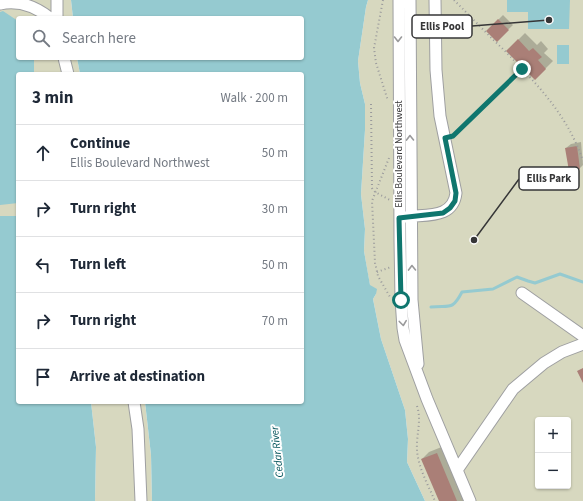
<!DOCTYPE html>
<meta charset="utf-8">
<style>
:root{--surface:#fff;--page:#f6f6f7;--text:#1f2937;--muted:#747a83;--line:#e0e1e3}
body{margin:0;font-family:"Source Sans 3",sans-serif;background:var(--page);color:var(--text)}
.controls{position:absolute;right:12px;bottom:12px;display:grid;overflow:hidden;border-radius:4px;box-shadow:0 1px 3px #0004}
.controls button{width:36px;height:36px;display:grid;place-items:center;padding:0;border:0;border-bottom:1px solid var(--line);background:var(--surface);color:var(--text);font:20px sans-serif}
.stop{position:absolute;width:12px;height:12px;margin:-9px;border:3px solid #0f766e;border-radius:50%;background:#fff}
.stop.end{background:#0f766e;border-color:#fff;box-shadow:0 1px 4px #0008}
.list{margin:0;padding:0;list-style:none}
h2{display:flex;justify-content:space-between;align-items:center;height:52px;margin:0;padding:0 16px;font-size:17px}
h2 small{font-size:13px;font-weight:400;color:var(--muted)}
.list li{display:grid;grid-template-columns:26px 1fr auto;gap:12px;align-items:center;box-sizing:border-box;height:56px;padding:0 16px;border-top:1px solid var(--line)}
.list b{display:block;font-size:15px;white-space:nowrap}
.list p{margin:0;font-size:13px;white-space:nowrap;color:var(--muted)}
.list em{font-size:13px;font-style:normal;color:var(--muted)}
.icon{flex:none;width:22px;height:22px;fill:none;stroke:currentColor;stroke-width:2;stroke-linecap:round;stroke-linejoin:round}
.map{position:relative;flex:none;width:583px;height:501px;overflow:hidden}
.search{position:absolute;background:var(--surface);box-shadow:0 1px 3px #0004;left:16px;top:16px;width:288px;height:44px;display:flex;align-items:center;gap:10px;box-sizing:border-box;padding:0 14px;border-radius:4px;color:var(--muted);font-size:15px}
.panel{position:absolute;background:var(--surface);box-shadow:0 1px 3px #0004;left:16px;top:72px;width:288px;height:332px;border-radius:4px}
.map>svg:first-child{display:block}
.green{fill:#d7d8bf;fill-rule:evenodd}
.water{fill:#95cad0}
.shadow{fill:#0003}
.lines{fill:none;stroke-linecap:round;stroke-linejoin:round}
.stream{stroke:#95cad0;stroke-width:3}
.building{fill:#aa7f77}
.minor-casing{stroke:#9e9fa1;stroke-width:13}
.path{stroke:#9a9a9c;stroke-width:2;stroke-dasharray:1 3;stroke-linecap:butt}
.minor{stroke:#fff;stroke-width:11}
.oneway{stroke:#9a9a9b}
.route{stroke:#0f766e;stroke-width:5}
.labels{text-anchor:middle;dominant-baseline:central;stroke-width:4;stroke-linejoin:round;paint-order:stroke}
.street-label{font-size:10px;fill:#363637;stroke:#fff}
.water-label{font-size:11px;font-style:italic;fill:#05545b;stroke:#fff}
.leader{fill:none;stroke:#363637;stroke-width:1.5}
.callout-dot{fill:#363637;stroke:#fff;stroke-width:1.5}
.callout{fill:#fff;stroke:#363637;stroke-width:1.5}
.callout-label{font-size:11px;text-anchor:middle;font-weight:bold;fill:#363637}
</style>
<div class="map">
<svg width="583" height="501" viewBox="0 0 583 501">
<rect width="100%" height="100%" fill="#fbfbfe"/>
<!-- green -->
<path class="green" d="M 0,0 L 71,0 L 73,18 L 18,18 L 18,58 L 77,58 L 80,74 L 18,74 L 18,216 L 0,216 Z
M 368,0 L 583,0 L 583,501 L 425,501 L 407,462 L 408,439 L 405,410 L 381,339 L 373,299 L 376,294 L 370,286 L 364,251 L 365,229 L 361,194 L 365,130 L 365,104 L 360,83 L 358,61 L 366,7 ZM 538,420 L 568,420 L 568,486 L 538,486 Z
M 91,402 L 145,402 L 151,455 L 152,501 L 95,501 L 96,447 Z"/>
<!-- water -->
<path class="water" d="M 71,0 L 368,0 L 366,7 L 358,61 L 360,83 L 365,104 L 365,130 L 361,194 L 365,229 L 364,251 L 370,285 L 377,289 L 376,294 L 373,299 L 381,339 L 405,410 L 408,439 L 407,462 L 425,501 L 152,501 L 151,455 L 145,402 L 302,402 L 302,74 L 80,74 L 77,58 L 302,58 L 302,18 L 73,18 Z
M 507,0 L 570,0 L 569,29 L 528,29 L 528,12 L 507,12 Z
M 3,11 L 18,21 L 18,58 L 34,58 L 34,74 L 18,74 L 18,203 L 0,205 L 0,12 Z
M 557,45 L 569,45 L 569,64 L 557,64 Z
M 0,216 L 18,216 L 18,402 L 91,402 L 96,447 L 95,501 L 0,501 Z"/>
<!-- shadow -->
<path class="shadow" d="M 503,15 L 513,25 L 497,40 L 487,31 Z
M 525,33 L 537,45 L 541,41 L 548,49 L 544,53 L 553,61 L 535,79 L 507,51 Z
M 581,142 L 583,165 L 580,168 L 566,148 L 571,144 Z
M 444,446 L 465,501 L 440,501 L 422,459 L 429,452 Z"/>
<g class="lines">
<!-- stream -->
<path class="stream" d="M 431,307 C 450,305 452,311 462,292 L 493,289 L 517,277 L 528,281 L 535,283 L 560,274 L 583,282"/>
</g>
<!-- building -->
<path class="building" d="M 498,19 L 509,30 L 497,42 L 486,31 Z
M 518,39 L 529,51 L 533,48 L 542,57 L 538,60 L 546,69 L 535,80 L 506,51 Z
M 577,146 L 580,169 L 569,171 L 565,148 Z
M 583,368 L 583,383 L 577,371 Z
M 437,453 L 457,501 L 439,501 L 421,459 Z"/>
<g class="lines">
<!-- minor casing -->
<g class="minor-casing">
<path id="minor" d="M 57,0 L 57,18
M 399,0 L 400,240 L 401,299 L 403,328 L 405,340 L 427,399 L 470,501
M 410,0 L 412,300 L 418,364
M 0,4 C 19,0 35,6 50,18
M 64,58 L 68,74
M 406,217 C 426,214 453,219 456,193 L 440,116 L 436,70 L 435,0
M 522,293 L 583,336
M 134,402 L 138,429 L 141,501
M 457,470 L 513,389 L 544,363 L 562,352 L 583,344"/>
</g>
<!-- path -->
<path class="path" d="M 383,0 L 374,48 L 376,63 L 388,101
M 454,0 C 471,17 488,35 506,52 C 538,85 568,116 583,161
M 371,104 L 372,188 L 375,192 L 390,200
M 454,135 L 522,69
M 389,158 L 372,201 L 375,263 L 378,276 L 390,297
M 377,272 L 391,267
M 417,406 C 422,421 416,435 417,450 C 418,467 428,485 435,501"/>
<!-- minor -->
<use href="#minor" class="minor"/>
</g>
<!-- one-way arrows -->
<defs><path id="oneway-chevron" d="M-2-3.5L2.5 0L-2 3.5" fill="none" stroke-width="1.6" stroke-linecap="round" stroke-linejoin="round"/></defs>
<g class="oneway">
<use href="#oneway-chevron" transform="translate(398 39) rotate(90)"/>
<use href="#oneway-chevron" transform="translate(410 138) rotate(-91)"/>
<use href="#oneway-chevron" transform="translate(412 268) rotate(-91)"/>
<use href="#oneway-chevron" transform="translate(403 323) rotate(83)"/>
</g>
<g class="lines">
<!-- route -->
<path class="route" d="M 401,300 L 399,218 L 443,213 L 450,208 L 455,201 L 456,193 L 445,138 L 453,136 L 522,69"/>
</g>
<g class="labels">
<!-- street labels -->
<g class="street-label">
<text transform="translate(399 154) rotate(-90)">Ellis Boulevard Northwest</text>
</g>
<!-- water labels -->
<g class="water-label">
<text transform="translate(277 452) rotate(-96)">Cedar River</text>
</g>
</g>
<!-- callouts -->
<path class="leader" d="M549 20L472 26M474 240L519 179"/>
<g class="callout-dot">
<circle cx="549" cy="20" r="4"/>
<circle cx="474" cy="240" r="4"/>
</g>
<g class="callout">
<rect x="412" y="15" width="60" height="23" rx="4"/>
<rect x="519" y="167" width="60" height="23" rx="4"/>
</g>
<g class="callout-label">
<text x="442" y="30">Ellis Pool</text>
<text x="549" y="182">Ellis Park</text>
</g>
</svg>
<div class="controls">
<button>+</button>
<button>−</button>
</div>
<div class="stop" style="left:401px;top:300px"></div>
<div class="stop end" style="left:522px;top:69px"></div>
<div class="search"><svg class="icon" aria-label="search" viewBox="0 0 24 24"><circle cx="10" cy="10" r="6"/><path d="M15 15l6 6"/></svg>Search here</div>
<section class="panel">
<h2>3 min<small>Walk · 200 m</small></h2>
<ul class="list">
<li><svg class="icon" aria-label="ahead" viewBox="0 0 24 24"><path d="M12 20V5M6 11l6-6 6 6"/></svg><div><b>Continue</b><p>Ellis Boulevard Northwest</p></div><em>50 m</em></li>
<li><svg class="icon" aria-label="right" viewBox="0 0 24 24"><path d="M7 20v-9h11M14 6l5 5-5 5"/></svg><div><b>Turn right</b></div><em>30 m</em></li>
<li><svg class="icon" aria-label="left" viewBox="0 0 24 24"><path d="M17 20v-9H6M10 6l-5 5 5 5"/></svg><div><b>Turn left</b></div><em>50 m</em></li>
<li><svg class="icon" aria-label="right" viewBox="0 0 24 24"><path d="M7 20v-9h11M14 6l5 5-5 5"/></svg><div><b>Turn right</b></div><em>70 m</em></li>
<li><svg class="icon" aria-label="arrive" viewBox="0 0 24 24"><path d="M6 21V4h12l-3 4 3 4H6"/></svg><div><b>Arrive at destination</b></div></li>
</ul>
</section>
</div>
